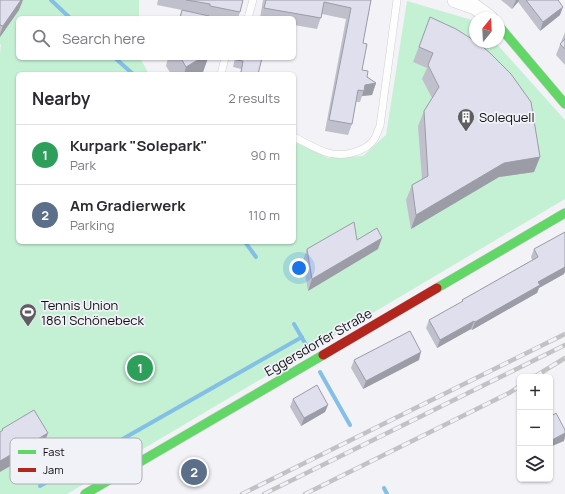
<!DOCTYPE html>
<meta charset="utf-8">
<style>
:root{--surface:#fff;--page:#f2f2f3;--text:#2b2b33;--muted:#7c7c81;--line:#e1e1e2;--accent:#5e5e62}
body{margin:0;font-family:Manrope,sans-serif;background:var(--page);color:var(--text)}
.controls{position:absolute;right:12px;bottom:12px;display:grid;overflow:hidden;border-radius:6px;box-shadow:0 1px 3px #0004}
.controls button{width:36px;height:36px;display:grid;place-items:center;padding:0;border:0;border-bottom:1px solid var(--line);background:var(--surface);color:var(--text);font:20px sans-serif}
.compass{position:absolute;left:469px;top:12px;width:36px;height:36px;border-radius:50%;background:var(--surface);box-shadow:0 1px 3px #0004;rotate:18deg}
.you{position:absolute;left:299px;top:268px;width:14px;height:14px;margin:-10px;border:3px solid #fff;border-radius:50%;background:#1a73e8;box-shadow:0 0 0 6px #1a73e833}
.badge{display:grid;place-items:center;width:26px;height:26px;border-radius:50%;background:var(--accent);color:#fff;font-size:13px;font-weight:700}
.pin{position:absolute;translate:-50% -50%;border:2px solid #fff;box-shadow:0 1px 4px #0006}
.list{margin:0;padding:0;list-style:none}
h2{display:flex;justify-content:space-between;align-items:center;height:52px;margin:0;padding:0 16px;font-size:17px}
h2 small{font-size:13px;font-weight:400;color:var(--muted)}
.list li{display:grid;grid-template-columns:26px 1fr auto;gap:12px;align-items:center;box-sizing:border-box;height:60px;padding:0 16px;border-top:1px solid var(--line)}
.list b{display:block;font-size:15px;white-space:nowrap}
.list p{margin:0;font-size:13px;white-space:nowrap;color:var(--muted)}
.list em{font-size:13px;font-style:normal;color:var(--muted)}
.icon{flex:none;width:22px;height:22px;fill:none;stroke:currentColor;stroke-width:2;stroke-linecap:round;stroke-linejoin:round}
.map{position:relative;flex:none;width:565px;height:494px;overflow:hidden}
.search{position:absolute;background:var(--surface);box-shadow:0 1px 3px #0004;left:16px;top:16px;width:280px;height:44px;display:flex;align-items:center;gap:10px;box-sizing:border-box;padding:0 14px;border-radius:6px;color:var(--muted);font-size:15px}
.panel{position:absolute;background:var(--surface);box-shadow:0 1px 3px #0004;left:16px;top:72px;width:280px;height:172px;border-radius:6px}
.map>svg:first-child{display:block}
.green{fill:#c4f0d4}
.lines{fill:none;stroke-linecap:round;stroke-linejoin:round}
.stream{stroke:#84bfe6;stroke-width:4}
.lane-casing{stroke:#d0d0d4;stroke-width:8}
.street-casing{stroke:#d0d0d4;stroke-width:16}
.fast-casing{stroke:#d0d0d4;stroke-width:10}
.jam-casing{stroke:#d0d0d4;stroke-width:10}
.lane{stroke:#fdfdfe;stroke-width:7}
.street{stroke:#fdfdfe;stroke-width:15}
.fast{stroke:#63d668;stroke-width:9}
.jam{stroke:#b3261e;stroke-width:9}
.rail-casing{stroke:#c2c2c4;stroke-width:4.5}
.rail{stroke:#f1f1f8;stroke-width:3;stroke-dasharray:9;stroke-linecap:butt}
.wall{fill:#c0c0cd}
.shaded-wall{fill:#9c9ca7}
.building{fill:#dfdfee;stroke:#9c9ca7}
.labels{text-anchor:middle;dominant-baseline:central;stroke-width:3.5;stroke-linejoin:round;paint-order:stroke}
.poi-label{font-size:13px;fill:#0f0f11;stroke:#f1f1f8;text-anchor:start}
.street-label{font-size:13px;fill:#0f0f11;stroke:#f1f1f8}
.key{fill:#f1f1f8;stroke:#adadb3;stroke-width:1}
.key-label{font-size:11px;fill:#0f0f11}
</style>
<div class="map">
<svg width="565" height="494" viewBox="0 0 565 494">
<rect width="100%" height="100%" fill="#f2f2f7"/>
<!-- green -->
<path class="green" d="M 0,0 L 139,0 L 139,18 L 18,18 L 18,58 L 140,58 L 149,74 L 18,74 L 18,242 L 294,242 L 294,142 L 328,158 L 363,156 L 386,135 L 407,1 L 475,21 L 475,42 L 495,42 L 565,120 L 565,199 L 67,494 L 0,494 L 0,54 L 1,45 L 0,44 Z"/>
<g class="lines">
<!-- stream -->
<path class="stream" d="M 51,0 L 70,18
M 115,58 L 133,74
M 245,242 L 256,257
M 294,324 L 309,350
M 320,372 L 350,425
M 40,486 L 302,337
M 384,488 L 387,494"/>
<!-- lane casing -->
<g class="lane-casing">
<path id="lane" d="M 248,18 L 253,0
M 221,74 L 225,58
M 294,137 C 304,142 314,148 325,152 C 340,158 366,153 375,138 C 377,134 378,130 380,126 L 397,0"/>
</g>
<!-- street casing -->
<g class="street-casing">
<path id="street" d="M 455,0 L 475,7 L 490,18"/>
</g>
<!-- fast casing -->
<g class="fast-casing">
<path id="fast" d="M 499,26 L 565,104
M 437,288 L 565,213
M 85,494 L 323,355"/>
</g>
<!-- jam casing -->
<g class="jam-casing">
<path id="jam" d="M 323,355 L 437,288"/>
</g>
<!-- lane -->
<use href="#lane" class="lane"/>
<!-- street -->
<use href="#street" class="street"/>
<!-- fast -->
<use href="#fast" class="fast"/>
<!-- jam -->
<use href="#jam" class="jam"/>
<!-- rail casing -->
<g class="rail-casing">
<path id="rail" d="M 534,377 L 565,358
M 242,494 L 565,334
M 264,494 L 565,345
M 305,494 L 509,393 L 520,386"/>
</g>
<!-- rail -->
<use href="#rail" class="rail"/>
</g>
<!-- wall -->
<path class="wall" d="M 0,0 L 19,10 L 0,37 Z
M 158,0 L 243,0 L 240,12 L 238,18 L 217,18 L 209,17 L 209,18 L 179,18 L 182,10 L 157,5 Z
M 263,0 L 371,0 L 363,43 L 362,70 L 367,77 L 376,83 L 372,95 L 362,96 L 360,102 L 356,102 L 352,124 L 348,135 L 325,131 L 346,19 L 322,14 L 317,29 L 294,25 L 294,18 L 260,18 Z
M 501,0 L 558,0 L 560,15 L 540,31 L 518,2 L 512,9 Z
M 430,17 L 540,157 L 534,172 L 499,177 L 411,229 L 406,200 L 412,185 L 422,179 L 418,126 L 424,111 L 432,98 L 422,79 L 427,68 L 413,62 Z
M 565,32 L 565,65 L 556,55 Z
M 168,58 L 208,58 L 203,72 L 200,74 L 171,74 L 166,66 Z
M 235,58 L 262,58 L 258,74 L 240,74 L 241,69 L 233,67 Z
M 357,240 L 378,249 L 308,291 L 303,261 L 307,249 Z
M 534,249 L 564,274 L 539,288 L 537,293 L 472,330 L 471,329 L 437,348 L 426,328 L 429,320 L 462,302 L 462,300 L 532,260 L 531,257 Z
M 354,360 L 419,360 L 363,389 L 351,368 Z
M 293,399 L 328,405 L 325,412 L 301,426 L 290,407 Z"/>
<!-- shaded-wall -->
<path class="shaded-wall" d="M 21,0 L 23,0 L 19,10 L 0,37 L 0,34 L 3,26 Z
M 516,0 L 519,0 L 518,2 L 512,9 Z
M 563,7 L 560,15 L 540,31 L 543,22 Z
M 201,58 L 208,58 L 203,72 L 200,74 L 184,74 L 186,67 Z
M 376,83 L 372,95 L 362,96 L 365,85 Z
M 540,157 L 534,172 L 499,177 L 411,229 L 416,215 L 504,163 Z
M 382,238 L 378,249 L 308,291 L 312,279 Z
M 565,262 L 565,272 L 564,274 L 539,288 L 537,293 L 472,330 L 475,322 L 538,282 Z
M 474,321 L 471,329 L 437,348 L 440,340 Z
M 421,352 L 419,360 L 363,389 L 366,381 Z
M 328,405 L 325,412 L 301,426 L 304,418 Z
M 48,433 L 43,447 L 0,472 L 0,461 Z
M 565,433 L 565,437 L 564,441 L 550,447 L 550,441 Z"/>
<!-- building -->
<path class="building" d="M 0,0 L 21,0 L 3,26 L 0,25 Z
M 186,0 L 243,0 L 240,12 L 210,6 L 210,4 Z
M 266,0 L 371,0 L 363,43 L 367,44 L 362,70 L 368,71 L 367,77 L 376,83 L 365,85 L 364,91 L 358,90 L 352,124 L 329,120 L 351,8 L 324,2 L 321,18 L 264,8 Z
M 526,0 L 558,0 L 563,7 L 543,22 Z
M 182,10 L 209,16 L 209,18 L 180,18 Z
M 430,17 L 456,29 L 475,41 L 475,42 L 477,42 L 490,53 L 511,74 L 531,102 L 540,157 L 504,163 L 416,215 L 412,185 L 428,176 L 424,111 L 439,87 L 428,65 L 433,53 L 419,47 Z
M 565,39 L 565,49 L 560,44 Z
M 181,58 L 201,58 L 186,67 Z
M 236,58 L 262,58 L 258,74 L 247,74 L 241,73 L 243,61 L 236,60 Z
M 354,222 L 357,240 L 377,228 L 382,238 L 312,279 L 307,249 Z
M 565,232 L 565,267 L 538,282 L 540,285 L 475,322 L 474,321 L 440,340 L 429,320 L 463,301 L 462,300 L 538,257 L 534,249 Z
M 410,331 L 421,352 L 366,381 L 354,360 Z
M 317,385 L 328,405 L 304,418 L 293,399 Z
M 34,410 L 48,433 L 0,461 L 0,432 L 3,430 L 2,429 Z
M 556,413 L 565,430 L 565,433 L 550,441 L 550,417 Z"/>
<!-- icons -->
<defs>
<g id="building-pin" transform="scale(0.9)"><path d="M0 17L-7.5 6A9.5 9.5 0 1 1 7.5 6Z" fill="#5e5e62" stroke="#f1f1f8"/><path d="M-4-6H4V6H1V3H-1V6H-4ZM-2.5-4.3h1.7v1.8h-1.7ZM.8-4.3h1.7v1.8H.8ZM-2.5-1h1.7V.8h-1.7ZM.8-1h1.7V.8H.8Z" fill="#fff"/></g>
<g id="stadium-pin" transform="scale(0.9)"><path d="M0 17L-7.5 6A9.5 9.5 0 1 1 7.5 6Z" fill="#5e5e62" stroke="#f1f1f8"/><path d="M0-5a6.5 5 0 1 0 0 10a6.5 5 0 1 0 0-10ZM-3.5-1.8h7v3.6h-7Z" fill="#fff"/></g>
</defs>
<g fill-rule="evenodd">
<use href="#building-pin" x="466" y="117"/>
<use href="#stadium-pin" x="28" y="312"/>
</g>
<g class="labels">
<!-- poi labels -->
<g class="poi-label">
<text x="479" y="117">Solequell</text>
<text x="41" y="305">Tennis Union<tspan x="41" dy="15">1861 Schönebeck</tspan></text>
</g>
<!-- street labels -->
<g class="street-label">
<text transform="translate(318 342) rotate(-30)">Eggersdorfer Straße</text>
</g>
</g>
<!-- legend -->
<rect x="10" y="438" width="132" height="46" rx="6" class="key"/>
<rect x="18" y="450" width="18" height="4" fill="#63d668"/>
<rect x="18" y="468" width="18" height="4" fill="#b3261e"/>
<g class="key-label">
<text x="43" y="456">Fast</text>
<text x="43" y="474">Jam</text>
</g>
</svg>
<div class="controls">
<button>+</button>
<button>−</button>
<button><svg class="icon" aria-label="layers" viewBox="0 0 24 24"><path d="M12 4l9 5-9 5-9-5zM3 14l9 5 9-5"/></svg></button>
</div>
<svg class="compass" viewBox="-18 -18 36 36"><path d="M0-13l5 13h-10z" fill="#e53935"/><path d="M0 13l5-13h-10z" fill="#7c7c81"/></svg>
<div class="you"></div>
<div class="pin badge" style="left:140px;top:368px;background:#2e9e5b">1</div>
<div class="pin badge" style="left:194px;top:472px;background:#5c6f8a">2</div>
<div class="search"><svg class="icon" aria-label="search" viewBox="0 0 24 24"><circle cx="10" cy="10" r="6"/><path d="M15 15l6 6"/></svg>Search here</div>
<section class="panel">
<h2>Nearby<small>2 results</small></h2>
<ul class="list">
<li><span class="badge" style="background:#2e9e5b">1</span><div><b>Kurpark &quot;Solepark&quot;</b><p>Park</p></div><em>90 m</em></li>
<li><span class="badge" style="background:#5c6f8a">2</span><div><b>Am Gradierwerk</b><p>Parking</p></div><em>110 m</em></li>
</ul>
</section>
</div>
